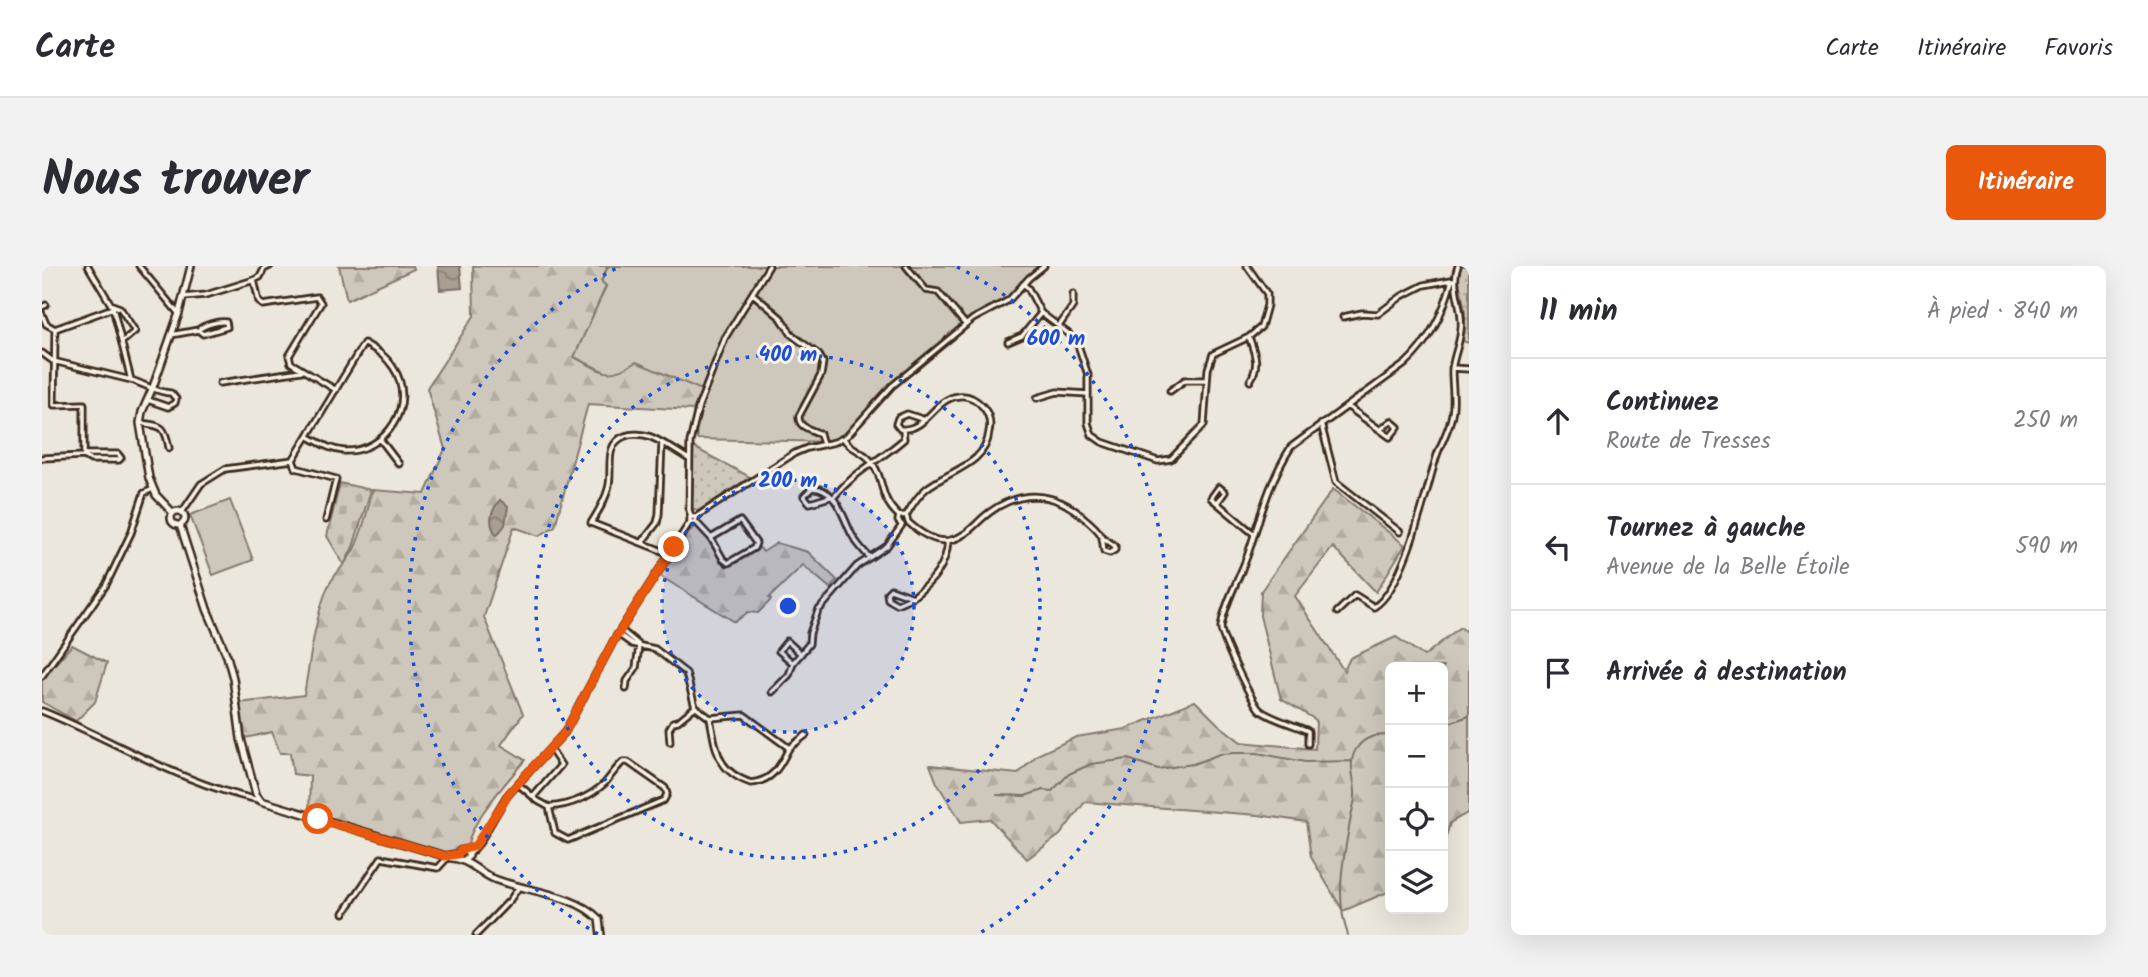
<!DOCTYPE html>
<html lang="fr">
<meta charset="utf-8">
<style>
:root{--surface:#fff;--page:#f2f2f3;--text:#2b2b33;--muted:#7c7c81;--line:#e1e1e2;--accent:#ea580c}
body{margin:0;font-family:Kalam,sans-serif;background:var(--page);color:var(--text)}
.controls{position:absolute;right:21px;bottom:21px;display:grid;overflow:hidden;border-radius:10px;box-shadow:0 7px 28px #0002}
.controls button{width:63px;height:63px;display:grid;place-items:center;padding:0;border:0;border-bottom:2px solid var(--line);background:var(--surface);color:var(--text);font:35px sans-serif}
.stop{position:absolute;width:21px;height:21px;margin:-16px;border:5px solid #ea580c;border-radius:50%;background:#fff}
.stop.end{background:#ea580c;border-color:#fff;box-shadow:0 2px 7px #0008}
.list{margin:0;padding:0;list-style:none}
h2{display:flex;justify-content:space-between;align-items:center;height:91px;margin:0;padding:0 28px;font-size:30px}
h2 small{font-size:23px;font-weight:400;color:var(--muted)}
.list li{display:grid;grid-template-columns:46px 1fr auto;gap:21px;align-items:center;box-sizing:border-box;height:126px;padding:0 28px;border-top:2px solid var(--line)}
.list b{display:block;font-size:26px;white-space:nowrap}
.list p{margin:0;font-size:23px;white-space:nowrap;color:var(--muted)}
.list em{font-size:23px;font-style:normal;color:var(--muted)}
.icon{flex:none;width:38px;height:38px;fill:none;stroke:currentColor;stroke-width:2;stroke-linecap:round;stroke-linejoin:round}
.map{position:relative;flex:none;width:1427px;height:669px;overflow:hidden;border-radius:10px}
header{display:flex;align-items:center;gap:42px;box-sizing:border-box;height:98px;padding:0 35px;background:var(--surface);border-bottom:2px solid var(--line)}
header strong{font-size:33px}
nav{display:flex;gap:38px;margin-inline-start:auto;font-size:24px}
.intro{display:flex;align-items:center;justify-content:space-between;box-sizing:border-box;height:168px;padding:0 42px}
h1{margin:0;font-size:49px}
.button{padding:18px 32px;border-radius:10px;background:var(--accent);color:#fff;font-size:24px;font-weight:700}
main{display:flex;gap:42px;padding:0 42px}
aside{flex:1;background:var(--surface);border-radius:10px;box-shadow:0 7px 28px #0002}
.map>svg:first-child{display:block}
.grass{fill:#cec8bc;stroke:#84796d;stroke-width:2}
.forest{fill:url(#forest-firs);stroke:#84796d;stroke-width:2}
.cemetery{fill:url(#cemetery-stones);stroke:#84796d;stroke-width:2}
.garden{fill:url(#garden-dots);stroke:#84796d;stroke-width:2}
.water{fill:url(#water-waves);stroke:#7c7064;stroke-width:2}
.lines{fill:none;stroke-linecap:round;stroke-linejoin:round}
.stream{stroke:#7c7064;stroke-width:2}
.street-casing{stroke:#3b2a1e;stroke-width:9}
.secondary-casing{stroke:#3b2a1e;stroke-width:10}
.street{stroke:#f7f3e8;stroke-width:3.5}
.secondary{stroke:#f7f3e8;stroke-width:5}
.route{stroke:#ea580c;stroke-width:9}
.ring{fill:none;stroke:#1d4ed8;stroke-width:3.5;stroke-dasharray:3.5 7}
.centre{fill:#1d4ed8;stroke:#f7f3e8;stroke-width:3.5}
.ring-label{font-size:21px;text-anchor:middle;font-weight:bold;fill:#1d4ed8;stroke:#f7f3e8;stroke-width:6;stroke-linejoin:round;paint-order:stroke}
</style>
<header>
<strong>Carte</strong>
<nav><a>Carte</a><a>Itinéraire</a><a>Favoris</a></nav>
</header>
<div class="intro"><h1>Nous trouver</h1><a class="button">Itinéraire</a></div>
<main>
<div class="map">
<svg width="1427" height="669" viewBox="0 0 1427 669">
<defs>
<pattern id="forest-firs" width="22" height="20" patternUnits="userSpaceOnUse" patternTransform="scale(1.75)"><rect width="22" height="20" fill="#cec8bc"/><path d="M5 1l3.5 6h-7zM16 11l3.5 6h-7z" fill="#b2aca1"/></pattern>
<pattern id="cemetery-stones" width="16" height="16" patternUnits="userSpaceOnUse" patternTransform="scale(1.75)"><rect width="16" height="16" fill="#cec8bc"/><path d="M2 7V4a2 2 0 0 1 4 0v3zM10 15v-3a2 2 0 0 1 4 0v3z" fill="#b2aca1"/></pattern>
<pattern id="garden-dots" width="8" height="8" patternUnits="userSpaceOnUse" patternTransform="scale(1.75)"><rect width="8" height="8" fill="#cec8bc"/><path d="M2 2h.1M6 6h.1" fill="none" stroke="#b2aca1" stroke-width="1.8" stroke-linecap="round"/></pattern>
<pattern id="water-waves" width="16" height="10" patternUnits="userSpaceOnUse" patternTransform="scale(1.75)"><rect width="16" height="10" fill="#a89f93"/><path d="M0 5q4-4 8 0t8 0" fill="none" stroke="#8a8277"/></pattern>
</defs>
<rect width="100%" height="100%" fill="#ece7dc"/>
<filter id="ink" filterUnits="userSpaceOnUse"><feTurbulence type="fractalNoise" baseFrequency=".0143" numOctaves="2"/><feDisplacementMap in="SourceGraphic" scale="14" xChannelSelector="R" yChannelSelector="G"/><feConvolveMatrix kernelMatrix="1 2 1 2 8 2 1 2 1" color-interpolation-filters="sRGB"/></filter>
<g filter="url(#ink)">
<!-- grass -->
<path class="grass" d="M 566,0 L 1002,0 L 967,34 L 941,47 L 850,120 L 812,163 L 793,176 L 655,173 L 651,144 L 660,124 L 578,107 L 565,107 L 532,91 L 564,20 L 559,16 Z
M 188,234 L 211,294 L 171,309 L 148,249 Z"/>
<!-- forest -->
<path class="forest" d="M 297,0 L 371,0 L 372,3 L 305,34 Z
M 431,0 L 566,0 L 559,15 L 564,20 L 532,91 C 561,105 564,115 594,96 L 660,124 L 651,144 L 546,138 L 513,260 L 497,270 L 472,261 L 442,351 L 481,448 L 459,479 L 483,494 C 467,514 422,561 426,586 L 424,584 L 408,591 L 267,550 L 268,510 L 251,508 L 248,487 L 238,487 L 230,466 L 199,473 L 197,437 L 262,429 C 268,394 272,358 284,325 C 290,309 303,300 311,285 C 321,267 325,244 331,224 L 383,228 L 403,183 L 385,122 L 432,50 Z
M 1291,223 L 1363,279 L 1334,326 L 1291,281 L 1253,330 L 1302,405 L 1308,392 L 1354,371 L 1382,390 L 1418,361 L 1427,368 L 1427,546 L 1408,557 L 1401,581 L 1401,401 L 1348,401 L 1348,625 L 1301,645 L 1269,591 L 1264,556 L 1216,549 L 1043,536 L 1018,569 L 985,593 L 948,553 L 919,556 L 895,517 L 888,499 L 976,508 L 995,489 L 1034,471 L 1084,463 L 1153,435 L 1177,459 L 1199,476 L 1273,483 L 1274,454 L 1239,433 L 1218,350 L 1219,325 Z
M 655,260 L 664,270 L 685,299 L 692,298 L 718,282 L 721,286 L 735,277 L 766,286 L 795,314 L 788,322 L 761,299 L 727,332 L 729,334 L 716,347 L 706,346 L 693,356 L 618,310 L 649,264 Z
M 30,379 L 65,397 L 53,436 L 34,455 L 0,436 L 0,413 Z"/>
<!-- cemetery -->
<path class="cemetery" d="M 298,217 L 329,224 L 311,281 L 302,299 L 285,270 Z"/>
<!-- garden -->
<path class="garden" d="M 1419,0 L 1427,0 L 1427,77 L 1420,75 C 1423,64 1424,52 1422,40 C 1420,27 1414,14 1419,0 Z
M 651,181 L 708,211 L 656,245 L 650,242 Z"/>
<!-- water -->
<path class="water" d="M 396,0 L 418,0 L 420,22 L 398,24 Z
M 458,234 L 466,241 L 463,259 L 455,269 C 445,258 449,244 458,234 Z"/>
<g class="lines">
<!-- stream -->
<path class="stream" d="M 1401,459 L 1427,450
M 955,529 L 983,530 L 1001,524 L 1010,525 L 1027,508 L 1049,498 L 1086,493 L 1116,503 L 1151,498 L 1178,488 L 1192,487 L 1215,487 L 1263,496 L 1310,495
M 1306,669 C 1292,631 1302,589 1309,551 C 1310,544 1313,537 1313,530 C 1314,514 1304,497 1315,482 C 1323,470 1335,469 1348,469"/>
<!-- street casing -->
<g class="street-casing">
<path id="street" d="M 46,0 L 71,42 L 89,114 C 102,118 116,127 129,127 L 134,133 L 133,137 L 126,141 L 106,134
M 97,0 L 136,47
M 864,0 L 884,24 L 896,26 L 924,59
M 212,14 L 217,36 L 221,39 L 275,31 L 279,37 L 247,90 L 249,97 L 294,124
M 981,18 L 986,22 L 999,47 L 1027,68 L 1036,79 L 1046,109 L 1046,157 L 1050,169 L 1060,176 L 1116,195 L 1129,193 L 1162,159 L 1166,103 L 1171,88 L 1207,71 L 1219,61 L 1225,39 L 1225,28 L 1205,0
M 711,28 L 739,52 L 750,69 L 777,89 L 781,96 L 779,109 L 757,150 C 756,162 769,163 778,168 L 781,178
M 141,31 L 164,29 L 212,14 L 218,11 L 222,3 L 228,0
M 70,39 L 78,42 L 93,65 L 80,76
M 0,41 L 4,39
M 0,48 L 4,58 L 13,63
M 1301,51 L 1320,47 L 1336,48 L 1360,30 L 1382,19 L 1409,14
M 1017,60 L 1031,40 L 1031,28
M 129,69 L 156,64 L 161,68 L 185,61 L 184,56 C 175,55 162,59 156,64
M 1207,71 C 1213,88 1218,99 1208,115
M 966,76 L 980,70 L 999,47
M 0,87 L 11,95 L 89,114
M 1410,102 L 1427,103
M 178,117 L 259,105
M 1128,125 L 1143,114 L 1165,114
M 995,132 L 1015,126 L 1046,128
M 1305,140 L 1348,171 L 1356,161 L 1349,155 L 1338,164
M 98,157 C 120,160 123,159 127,182
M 1279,158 L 1294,216 L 1358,266
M 338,173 L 357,198
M 802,173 C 808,183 821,185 828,194 C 844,213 835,230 857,250 L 856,255 L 860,259
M 42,190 L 42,138 L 12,139 L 13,63 L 71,42
M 0,192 L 42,190 L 49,194 L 77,194 L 79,192 L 76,188 L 42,188
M 251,194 L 322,77 C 334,84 344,90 351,101 C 376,138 344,187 302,185 C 289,184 278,177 267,171
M 788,231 L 768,237 L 762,230 L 770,222 C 795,222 801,252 810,269 C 815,278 821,284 827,291
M 791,232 C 814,204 837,195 862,173 L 861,164
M 1175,237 L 1183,226 L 1177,221 L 1169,232 L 1212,268
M 140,246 L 159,218 L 183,203 L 251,194 L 254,202 L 294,213 L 284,254
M 865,248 C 870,239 876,229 885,222 C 906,205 944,199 947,166 C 949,157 947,148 941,141 C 935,134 927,129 917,130 C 892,132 885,166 858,163 L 854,158 L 856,152 L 865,148 L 883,154
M 649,250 L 647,244 L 648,176 L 657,139 L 683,72 L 727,0
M 857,250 L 864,249 L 866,256 C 877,266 893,278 909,274 C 926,270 934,256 948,246 C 978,224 1012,225 1040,250 C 1046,255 1055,262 1059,269 C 1061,273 1061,280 1062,285 L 1068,287 L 1073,284 L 1073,280 L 1060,271
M 648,256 L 653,256 L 654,251 L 660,247 L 753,187 L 765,182 L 793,176 L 805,170 L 850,120 L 931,53 L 967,34 L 987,12 L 1002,0
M 654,256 L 669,272 L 681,293 L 686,297 L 712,282 L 714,277 L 698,255 L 669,272
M 601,275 L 615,257 L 617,248 L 620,177
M 628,288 L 549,257 C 556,246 563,235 566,223 C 572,205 560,179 583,170 C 590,167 602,168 609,171 C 623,177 635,186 647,193
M 871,331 L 855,338 L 846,333 L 845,327 L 849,323 L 871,331 C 891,315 904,301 906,275
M 1295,346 L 1313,329 L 1332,341 C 1363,322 1384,224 1395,189 C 1400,175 1408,162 1410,148 C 1413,135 1410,120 1410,105 C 1411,91 1418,78 1419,63 C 1422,42 1408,20 1416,0
M 579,364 L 596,378
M 576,368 L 590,378 L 613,383 L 644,407 L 653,441 L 668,452 C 674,483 674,505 709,517 C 731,515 738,500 747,482 L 702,449 L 668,452
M 751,397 L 737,385 L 745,375 L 759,388
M 0,410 L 64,319 L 89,267 L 102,227 L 111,223
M 584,423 L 585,415 L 594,402 L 597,380
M 730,426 L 747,409 L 751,397 L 767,378 L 768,367 L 776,345 L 815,300 L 845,280 L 860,259
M 0,445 C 73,474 139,518 217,534
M 628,476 L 627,463 L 631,456 L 636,455 L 653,441
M 1266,478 L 1266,465 C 1255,460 1224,451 1217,443 C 1210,435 1178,370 1179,361 C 1183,335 1199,310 1207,285 C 1219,248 1228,214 1249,181 L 1363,98 C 1387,76 1402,46 1410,14 L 1413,14
M 747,482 L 764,469
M 476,518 L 496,535 L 507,541 L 513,567 L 526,574 L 622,534 L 625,528 L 623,522 L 586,496 L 581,496 C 574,502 569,510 563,517 C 548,531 528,539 507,541
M 491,531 L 519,499 L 509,484
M 427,589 L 438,576 L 464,531 L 523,466 L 572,374 L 648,256 L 648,251 L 654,251
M 302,647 L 339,592 L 396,602 L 406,591
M 434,669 L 468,634 L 477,621"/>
</g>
<!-- secondary casing -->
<g class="secondary-casing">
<path id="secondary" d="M129 252a7 7 0 1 1 14 0a7 7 0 1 1-14 0Z
M 131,247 L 114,229 L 107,212 L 98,157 L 100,146 L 111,121 L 137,47 L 149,0
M 138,259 L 165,343 L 185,390 L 191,412 L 199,473 L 214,528 L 219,535 L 403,590 L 416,588 L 418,585 L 424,584 L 427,590 L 421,595
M 409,592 C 424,592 438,607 452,613 C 485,626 531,627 557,653 L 559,669"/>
</g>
<!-- street -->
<use href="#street" class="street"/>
<!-- secondary -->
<use href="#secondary" class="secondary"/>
</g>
</g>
<g class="lines" filter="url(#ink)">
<!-- route -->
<path class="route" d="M 276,553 L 403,590 L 416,588 L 419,584 L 433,580 L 468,526 L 523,466 L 572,374 L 632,281"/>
</g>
<!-- distance rings -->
<circle cx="746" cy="340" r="126" fill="#1d4ed8" fill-opacity=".12"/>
<g class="ring">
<circle cx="746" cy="340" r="126"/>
<circle cx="746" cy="340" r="252"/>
<path d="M556 668A379 379 0 0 1 577 1M915 1A379 379 0 0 1 936 668"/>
</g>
<circle cx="746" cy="340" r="10" class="centre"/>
<g class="ring-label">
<text x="1014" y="79">600 m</text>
<text x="746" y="95">400 m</text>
<text x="746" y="221">200 m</text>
</g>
</svg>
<div class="controls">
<button>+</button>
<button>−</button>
<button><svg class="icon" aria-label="locate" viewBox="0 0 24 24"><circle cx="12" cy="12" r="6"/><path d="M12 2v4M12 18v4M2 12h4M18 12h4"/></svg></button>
<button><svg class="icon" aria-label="layers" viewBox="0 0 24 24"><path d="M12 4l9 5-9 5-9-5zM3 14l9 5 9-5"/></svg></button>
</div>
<div class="stop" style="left:276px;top:553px"></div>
<div class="stop end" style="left:632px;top:281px"></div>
</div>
<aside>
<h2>11 min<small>À pied · 840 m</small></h2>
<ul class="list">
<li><svg class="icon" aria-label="ahead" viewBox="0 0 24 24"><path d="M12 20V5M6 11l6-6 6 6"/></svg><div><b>Continuez</b><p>Route de Tresses</p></div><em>250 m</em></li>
<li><svg class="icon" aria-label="left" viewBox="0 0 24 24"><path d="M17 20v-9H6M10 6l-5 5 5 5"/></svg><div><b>Tournez à gauche</b><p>Avenue de la Belle Étoile</p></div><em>590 m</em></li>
<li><svg class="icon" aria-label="arrive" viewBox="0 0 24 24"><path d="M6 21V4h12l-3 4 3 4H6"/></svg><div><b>Arrivée à destination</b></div></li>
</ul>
</aside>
</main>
